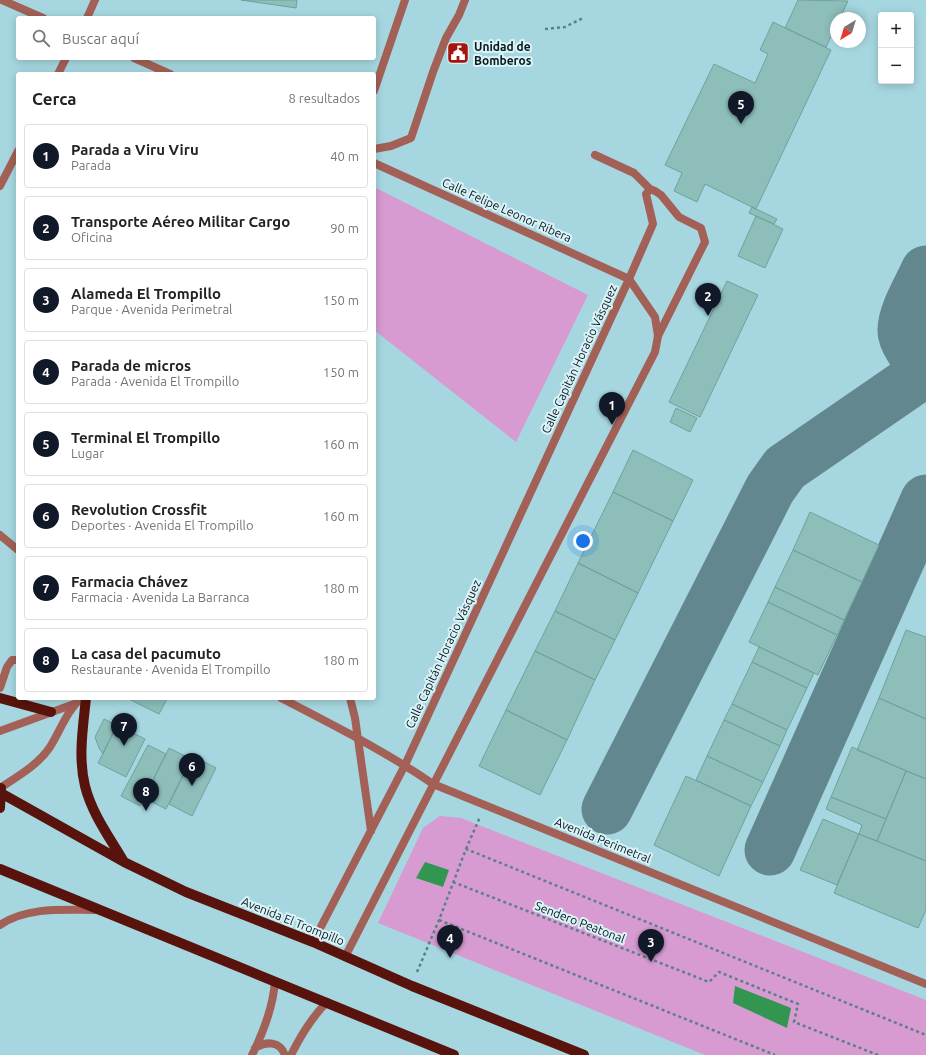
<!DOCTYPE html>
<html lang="es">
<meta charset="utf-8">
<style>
:root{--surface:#fff;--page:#f6f6f6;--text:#222;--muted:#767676;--line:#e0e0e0;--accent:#111827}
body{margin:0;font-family:Ubuntu,sans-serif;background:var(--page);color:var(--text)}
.controls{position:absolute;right:12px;top:12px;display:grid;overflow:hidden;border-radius:4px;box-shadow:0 2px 10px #0003}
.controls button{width:36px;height:36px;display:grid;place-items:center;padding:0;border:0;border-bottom:1px solid var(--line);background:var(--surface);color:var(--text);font:20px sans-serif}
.compass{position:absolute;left:830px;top:12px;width:36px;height:36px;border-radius:50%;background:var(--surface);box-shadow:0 2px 10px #0003;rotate:218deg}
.you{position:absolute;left:583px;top:541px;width:14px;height:14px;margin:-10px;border:3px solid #fff;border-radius:50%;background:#1a73e8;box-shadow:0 0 0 6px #1a73e833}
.badge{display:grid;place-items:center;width:26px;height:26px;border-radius:50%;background:var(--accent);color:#fff;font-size:13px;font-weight:700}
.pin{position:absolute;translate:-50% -33px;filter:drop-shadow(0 1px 2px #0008)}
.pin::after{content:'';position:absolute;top:21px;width:14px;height:12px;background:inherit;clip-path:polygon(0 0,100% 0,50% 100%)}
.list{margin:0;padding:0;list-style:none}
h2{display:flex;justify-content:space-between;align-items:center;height:52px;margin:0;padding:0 16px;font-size:17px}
h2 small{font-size:13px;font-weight:400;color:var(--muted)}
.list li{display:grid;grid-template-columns:26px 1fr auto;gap:12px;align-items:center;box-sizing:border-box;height:64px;margin:0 8px 8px;padding:0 8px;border:1px solid var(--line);border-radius:4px}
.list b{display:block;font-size:15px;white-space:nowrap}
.list p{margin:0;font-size:13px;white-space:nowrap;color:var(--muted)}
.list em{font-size:13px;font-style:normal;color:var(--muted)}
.icon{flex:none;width:22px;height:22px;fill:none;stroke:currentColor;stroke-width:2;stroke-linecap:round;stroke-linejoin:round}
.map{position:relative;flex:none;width:926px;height:1055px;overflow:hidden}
.search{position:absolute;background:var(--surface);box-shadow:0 2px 10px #0003;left:16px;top:16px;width:360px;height:44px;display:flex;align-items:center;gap:10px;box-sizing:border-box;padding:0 14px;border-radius:4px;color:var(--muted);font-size:15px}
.panel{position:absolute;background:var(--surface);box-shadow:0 2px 10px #0003;left:16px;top:72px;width:360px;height:628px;border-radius:4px}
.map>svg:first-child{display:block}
.green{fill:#d79bd1}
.water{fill:#339650}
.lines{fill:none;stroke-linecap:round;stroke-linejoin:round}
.taxiway{stroke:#62878e;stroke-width:51}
.building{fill:#8dbeba;stroke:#70a19d}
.path{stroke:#5c8086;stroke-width:2.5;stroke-dasharray:3 3;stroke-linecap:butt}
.service{stroke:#a36056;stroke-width:8}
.minor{stroke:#a36056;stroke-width:8}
.tertiary{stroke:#a36056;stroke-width:8}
.primary{stroke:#58130c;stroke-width:10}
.labels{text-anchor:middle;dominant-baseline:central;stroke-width:4;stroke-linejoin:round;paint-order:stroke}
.poi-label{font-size:12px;font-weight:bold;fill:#06191c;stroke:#dbf3f8;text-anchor:start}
.street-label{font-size:12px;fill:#06191c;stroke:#dbf3f8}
</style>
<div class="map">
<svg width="926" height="1055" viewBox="0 0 926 1055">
<rect width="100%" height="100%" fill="#a6d7e0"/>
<!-- green -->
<path class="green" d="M 374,187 L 588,295 L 516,442 L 374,330 Z
M 440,816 L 461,818 L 926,1000 L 926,1055 L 705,1055 L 378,923 L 423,828 Z"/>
<!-- water -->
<path class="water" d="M 425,862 L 449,870 L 443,887 L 416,878 Z
M 735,986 L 791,1008 L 787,1028 L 733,1003 Z"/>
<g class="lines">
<!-- taxiway -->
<path class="taxiway" d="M 926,271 C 919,287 903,313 903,330 C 902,341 919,361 926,370
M 607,809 L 770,489 L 785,468 L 926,371
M 770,850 L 926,500"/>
</g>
<!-- building -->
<path class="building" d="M 241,0 L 297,0 L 296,8 Z
M 798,0 L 848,1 L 840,18 L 836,18 L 836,26 L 826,47 L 785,28 Z
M 773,22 L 831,50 L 756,209 L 705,184 L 697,202 L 674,191 L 682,173 L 665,165 L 714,64 L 755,83 L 768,54 L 760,50 Z
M 752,207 L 777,219 L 774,224 L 749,213 Z
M 756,216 L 783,229 L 765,268 L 738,256 Z
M 727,281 L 758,295 L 700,417 L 669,402 Z
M 676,408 L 697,418 L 690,432 L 670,422 Z
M 633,450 L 693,480 L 673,521 L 613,492 Z
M 613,492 L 673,521 L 638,593 L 578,563 Z
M 810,512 L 879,545 L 862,582 L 793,550 Z
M 793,550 L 862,582 L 844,620 L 775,587 Z
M 578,563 L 638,593 L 615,640 L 555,611 Z
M 775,587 L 844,620 L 837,635 L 768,602 Z
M 768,602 L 837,635 L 818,675 L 749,642 Z
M 555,611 L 615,640 L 595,680 L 535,651 Z
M 906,630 L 926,637 L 926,719 L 879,698 Z
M 759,647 L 814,673 L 807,688 L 752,662 Z
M 535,651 L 595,680 L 567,740 L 506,710 Z
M 752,662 L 807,688 L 787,730 L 732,704 Z
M 127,698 L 165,698 L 167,699 L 159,714 Z
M 879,698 L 926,719 L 926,779 L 857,750 Z
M 732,704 L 787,730 L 780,746 L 724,720 Z
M 506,710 L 567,740 L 540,795 L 479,766 Z
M 104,719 L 117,725 L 103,754 L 99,748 L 95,737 Z
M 724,720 L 780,746 L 763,782 L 707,756 Z
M 117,725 L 145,739 L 126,777 L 98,763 Z
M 148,745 L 166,754 L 140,806 L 121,796 Z
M 852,747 L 906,771 L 886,819 L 831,797 Z
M 169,748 L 191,759 L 166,809 L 144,798 Z
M 193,756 L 216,768 L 192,816 L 169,804 Z
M 707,756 L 763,782 L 751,806 L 696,780 Z
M 906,771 L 926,779 L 926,861 L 877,841 Z
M 686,776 L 751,806 L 719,876 L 654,845 Z
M 831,797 L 886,819 L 877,841 L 859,834 L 862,825 L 826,809 Z
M 823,819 L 859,834 L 837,885 L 800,870 Z
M 859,834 L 926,861 L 926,910 L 918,928 L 834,893 Z"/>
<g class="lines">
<!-- path -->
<path class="path" d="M 545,29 L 565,27 L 583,18
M 466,849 L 480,817
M 453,882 L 709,982 L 719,972 L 798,1004 L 794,1022 L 878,1055
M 439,920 L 775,1055
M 417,972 L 439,920 L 466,849 L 926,1035"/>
<!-- service -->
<path class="service" d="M 374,149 L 391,146 L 411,138 L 433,72 L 446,38 L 459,15 L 465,0
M 595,155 L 634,173 L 650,189 L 655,191 L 661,195 L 679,217 L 701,228 L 705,242 L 658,336
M 629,279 L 653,224 L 646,194 L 650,189
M 0,688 L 7,667 L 12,660 L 18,660"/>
<!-- minor -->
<path class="minor" d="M 2,0 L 43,18
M 87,18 L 95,0
M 134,58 L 170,74
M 58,74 L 66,58
M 374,163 L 629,279
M 0,186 L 18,151
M 0,535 L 18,550
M 281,698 C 333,725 385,751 433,784 L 926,984
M 350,698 L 355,718 L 371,831
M 0,925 C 28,906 66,910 98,910
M 313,942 L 405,765 L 629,279
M 345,957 L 655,352 L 658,336 L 655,317 L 629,279"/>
<!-- tertiary -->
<path class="tertiary" d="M 374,91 L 405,0
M 0,731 L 74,704
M 0,788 C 18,776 38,765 50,747 C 60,731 67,711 81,698
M 255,1048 C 266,1041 280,1041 285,1055
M 252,1055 C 264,1031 273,1008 275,981
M 291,1055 C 301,1035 311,1018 327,1002"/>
<!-- primary -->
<path class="primary" d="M 0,698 L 51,712
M 86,698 C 83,727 78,758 85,786 C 92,814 110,838 124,862
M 1,793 L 124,862 L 186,892 L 313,942 L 412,986 L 584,1055
M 0,808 L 1,788
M 0,869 L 454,1055"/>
</g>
<!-- icons -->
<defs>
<g id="civic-square" transform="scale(1.15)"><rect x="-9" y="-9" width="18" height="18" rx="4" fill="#a7140b" stroke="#dbf3f8"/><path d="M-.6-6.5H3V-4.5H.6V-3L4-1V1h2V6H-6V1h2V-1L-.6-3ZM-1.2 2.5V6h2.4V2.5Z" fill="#fff"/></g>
</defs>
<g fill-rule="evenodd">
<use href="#civic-square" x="458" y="53"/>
</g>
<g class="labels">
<!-- poi labels -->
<g class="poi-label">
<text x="474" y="46">Unidad de<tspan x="474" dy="14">Bomberos</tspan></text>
</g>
<!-- street labels -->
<g class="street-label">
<text transform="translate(507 210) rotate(24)">Calle Felipe Leonor Ribera</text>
<text transform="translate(579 359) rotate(-65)">Calle Capitán Horacio Vásquez</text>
<text transform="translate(443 654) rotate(-65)">Calle Capitán Horacio Vásquez</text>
<text transform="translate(603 840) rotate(22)">Avenida Perimetral</text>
<text transform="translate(293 921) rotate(22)">Avenida El Trompillo</text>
<text transform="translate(580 922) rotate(21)">Sendero Peatonal</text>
</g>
</g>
</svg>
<div class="controls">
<button>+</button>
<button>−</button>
</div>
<svg class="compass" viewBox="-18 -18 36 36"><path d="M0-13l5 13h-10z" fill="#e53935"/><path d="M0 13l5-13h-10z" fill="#767676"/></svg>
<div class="you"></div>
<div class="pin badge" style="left:612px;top:425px">1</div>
<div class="pin badge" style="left:708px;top:316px">2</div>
<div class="pin badge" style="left:651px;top:962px">3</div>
<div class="pin badge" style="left:450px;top:958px">4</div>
<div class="pin badge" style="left:741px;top:124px">5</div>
<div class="pin badge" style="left:192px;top:786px">6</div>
<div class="pin badge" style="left:124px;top:746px">7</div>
<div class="pin badge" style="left:146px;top:811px">8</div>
<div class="search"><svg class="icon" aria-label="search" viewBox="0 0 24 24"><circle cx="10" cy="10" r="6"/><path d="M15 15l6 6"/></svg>Buscar aquí</div>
<section class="panel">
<h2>Cerca<small>8 resultados</small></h2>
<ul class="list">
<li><span class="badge">1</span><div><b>Parada a Viru Viru</b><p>Parada</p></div><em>40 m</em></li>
<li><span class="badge">2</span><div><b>Transporte Aéreo Militar Cargo</b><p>Oficina</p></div><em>90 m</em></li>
<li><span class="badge">3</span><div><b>Alameda El Trompillo</b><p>Parque · Avenida Perimetral</p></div><em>150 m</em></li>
<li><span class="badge">4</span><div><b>Parada de micros</b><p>Parada · Avenida El Trompillo</p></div><em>150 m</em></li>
<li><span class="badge">5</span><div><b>Terminal El Trompillo</b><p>Lugar</p></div><em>160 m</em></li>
<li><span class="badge">6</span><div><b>Revolution Crossfit</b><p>Deportes · Avenida El Trompillo</p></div><em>160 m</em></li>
<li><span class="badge">7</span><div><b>Farmacia Chávez</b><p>Farmacia · Avenida La Barranca</p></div><em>180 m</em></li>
<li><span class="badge">8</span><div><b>La casa del pacumuto</b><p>Restaurante · Avenida El Trompillo</p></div><em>180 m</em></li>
</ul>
</section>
</div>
